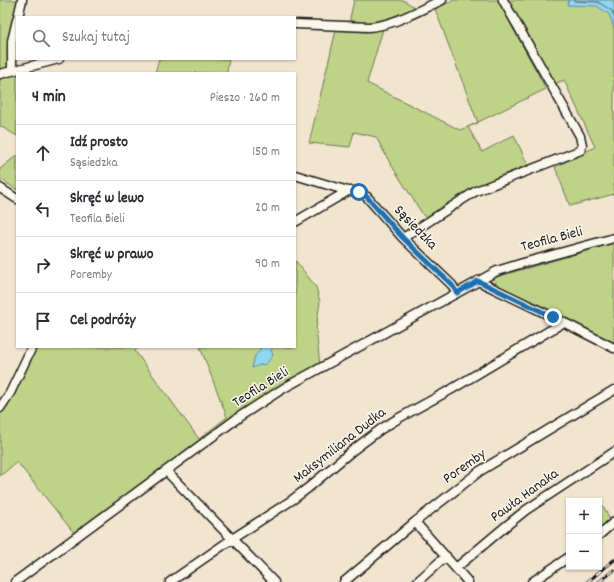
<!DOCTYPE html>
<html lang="pl">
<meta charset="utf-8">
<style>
:root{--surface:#fff;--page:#f2f2f3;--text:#2b2b33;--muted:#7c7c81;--line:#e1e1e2}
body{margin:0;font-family:Dekko,sans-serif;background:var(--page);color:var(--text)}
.controls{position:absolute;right:12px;bottom:12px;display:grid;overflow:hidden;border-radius:0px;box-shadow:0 1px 3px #0004}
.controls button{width:36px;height:36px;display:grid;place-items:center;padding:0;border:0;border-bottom:1px solid var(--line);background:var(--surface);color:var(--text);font:20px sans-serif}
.stop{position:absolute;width:12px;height:12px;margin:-9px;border:3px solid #1f6fb2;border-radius:50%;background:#fff}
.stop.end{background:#1f6fb2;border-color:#fff;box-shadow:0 1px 4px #0008}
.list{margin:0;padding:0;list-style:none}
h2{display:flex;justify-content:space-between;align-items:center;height:52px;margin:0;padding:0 16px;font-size:17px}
h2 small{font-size:13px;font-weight:400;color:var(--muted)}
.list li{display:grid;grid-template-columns:26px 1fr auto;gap:12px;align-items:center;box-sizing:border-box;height:56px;padding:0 16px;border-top:1px solid var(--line)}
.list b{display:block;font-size:15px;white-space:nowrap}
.list p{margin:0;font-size:13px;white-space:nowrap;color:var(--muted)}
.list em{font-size:13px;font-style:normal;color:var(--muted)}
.icon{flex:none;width:22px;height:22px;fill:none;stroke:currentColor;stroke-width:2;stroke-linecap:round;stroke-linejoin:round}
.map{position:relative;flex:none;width:614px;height:582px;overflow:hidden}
.search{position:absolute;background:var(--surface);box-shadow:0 1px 3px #0004;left:16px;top:16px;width:280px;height:44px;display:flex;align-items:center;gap:10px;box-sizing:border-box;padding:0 14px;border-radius:0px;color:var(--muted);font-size:15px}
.panel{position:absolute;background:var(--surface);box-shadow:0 1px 3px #0004;left:16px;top:72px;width:280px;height:276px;border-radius:0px}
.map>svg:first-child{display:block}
.green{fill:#bed288;stroke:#6d7752}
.water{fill:#90d6f2;stroke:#628c9c}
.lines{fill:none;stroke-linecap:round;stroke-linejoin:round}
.shore{stroke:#4a6672;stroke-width:1}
.minor-casing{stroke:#1c1c1c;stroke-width:11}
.minor{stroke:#fbf7ec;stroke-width:8}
.rail-casing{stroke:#1c1c1c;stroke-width:3.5}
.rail{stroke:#fbf7ec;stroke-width:2;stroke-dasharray:6;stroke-linecap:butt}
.route{stroke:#1f6fb2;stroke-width:5}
.labels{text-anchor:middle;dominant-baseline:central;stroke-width:3;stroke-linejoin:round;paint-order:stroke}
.street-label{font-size:15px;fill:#1c1c1c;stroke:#fbf7ec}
</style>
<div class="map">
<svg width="614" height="582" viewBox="0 0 614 582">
<rect width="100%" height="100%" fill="#f2e5d0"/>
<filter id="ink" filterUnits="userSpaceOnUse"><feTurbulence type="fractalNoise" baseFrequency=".025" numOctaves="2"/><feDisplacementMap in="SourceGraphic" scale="8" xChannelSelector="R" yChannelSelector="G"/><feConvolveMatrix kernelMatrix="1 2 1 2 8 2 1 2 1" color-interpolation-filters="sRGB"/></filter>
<g filter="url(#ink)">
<!-- green -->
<path class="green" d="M 0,0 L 19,0 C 15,16 8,33 8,50 C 8,56 10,63 7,68 L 0,71 Z
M 354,0 L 403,0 L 416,8 L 386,21 L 355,25 L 350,22 L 350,18 Z
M 454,0 L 498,0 L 546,89 L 468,127 L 482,152 L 514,135 L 528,165 L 475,187 L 425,218 L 390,163 L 376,137 L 354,132 L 350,147 L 309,143 L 336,30 L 366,32 L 383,29 L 367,83 L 460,130 L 478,123 L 435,9 Z
M 508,0 L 614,0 L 614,194 L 570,206 L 555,167 L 595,147 L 564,80 L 555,84 Z
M 159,59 L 229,59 L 227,73 L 155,73 Z
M 17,73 L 17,136 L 0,126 L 0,79 Z
M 17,155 L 17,190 L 2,180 L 0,184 L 0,169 Z
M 614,243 L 614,344 L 586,331 L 497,285 L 493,278 Z
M 295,260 L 316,287 L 320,302 L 316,328 L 320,366 L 233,417 L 74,533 L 17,462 L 0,476 L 0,414 L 13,393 L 35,347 L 139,347 L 135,351 L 199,439 L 227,417 L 200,347 L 295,347 Z
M 599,502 L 605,509 L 610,521 L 599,531 Z"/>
<!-- water -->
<path class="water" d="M 569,0 L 614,0 L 614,28 L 609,14 L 597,6 L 567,5 Z
M 259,347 L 273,347 L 273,348 L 271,350 L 273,355 L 266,364 L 260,365 L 252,368 L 255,356 L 260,350 Z"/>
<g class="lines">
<!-- shore -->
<path class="shore" d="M 573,0 L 574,1 L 598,2 L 612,11 L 614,16"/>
<!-- minor casing -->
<g class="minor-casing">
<path id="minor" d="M 18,17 L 22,0
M 295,24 L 369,27 C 395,25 419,10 442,0
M 12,70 L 12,41 L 17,20
M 0,74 L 59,59
M 295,175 L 348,191 L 359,191 L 367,197 L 403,238 L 452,285 L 457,293
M 0,188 L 17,199
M 295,222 L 348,191
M 403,238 L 476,191 L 581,150 L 582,145 L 580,136 L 503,0
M 478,281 L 553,317 L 614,348
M 0,408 L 10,393 L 32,347
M 166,471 L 274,582
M 415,522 L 468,582
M 599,535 L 614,522
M 456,568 L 506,526 L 526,510 L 614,452
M 15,582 L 239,417 L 284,388 L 497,271 L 523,263 L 614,238
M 170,582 L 232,539 L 292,500 L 308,488 L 353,450 L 381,429 L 399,418 L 452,389 L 564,322
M 344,582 L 415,522 L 480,471 L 614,390
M 417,582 L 446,556
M 532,582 L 569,557"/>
</g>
<!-- minor -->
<use href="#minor" class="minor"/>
<!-- rail casing -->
<g class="rail-casing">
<path id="rail" d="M 587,582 L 614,560
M 599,582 L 614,570"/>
</g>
<!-- rail -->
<use href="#rail" class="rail"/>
</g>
</g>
<g class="lines" filter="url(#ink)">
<!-- route -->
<path class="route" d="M 359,192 L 367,197 L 403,238 L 452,285 L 457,293 L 478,281 L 553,317"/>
</g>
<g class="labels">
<!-- street labels -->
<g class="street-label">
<text transform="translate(415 228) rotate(46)">Sąsiedzka</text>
<text transform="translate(552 240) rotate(-15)">Teofila Bieli</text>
<text transform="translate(261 388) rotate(-32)">Teofila Bieli</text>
<text transform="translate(340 446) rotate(-38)">Maksymiliana Dudka</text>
<text transform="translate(465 467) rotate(-35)">Poremby</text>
<text transform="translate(525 496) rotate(-36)">Pawła Hanaka</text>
</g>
</g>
</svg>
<div class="controls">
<button>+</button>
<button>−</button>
</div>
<div class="stop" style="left:359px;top:192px"></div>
<div class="stop end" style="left:553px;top:317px"></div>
<div class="search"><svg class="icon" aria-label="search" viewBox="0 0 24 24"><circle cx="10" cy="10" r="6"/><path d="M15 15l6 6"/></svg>Szukaj tutaj</div>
<section class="panel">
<h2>4 min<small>Pieszo · 260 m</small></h2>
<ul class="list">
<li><svg class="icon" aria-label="ahead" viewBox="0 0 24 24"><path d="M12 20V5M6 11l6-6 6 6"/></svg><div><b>Idź prosto</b><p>Sąsiedzka</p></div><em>150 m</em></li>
<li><svg class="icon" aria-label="left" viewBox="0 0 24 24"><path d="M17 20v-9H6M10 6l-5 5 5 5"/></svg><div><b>Skręć w lewo</b><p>Teofila Bieli</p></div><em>20 m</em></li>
<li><svg class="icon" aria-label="right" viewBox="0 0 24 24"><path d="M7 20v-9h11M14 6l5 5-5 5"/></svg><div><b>Skręć w prawo</b><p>Poremby</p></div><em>90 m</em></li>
<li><svg class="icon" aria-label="arrive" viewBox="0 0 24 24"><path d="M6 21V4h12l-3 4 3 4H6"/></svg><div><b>Cel podróży</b></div></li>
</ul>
</section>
</div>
